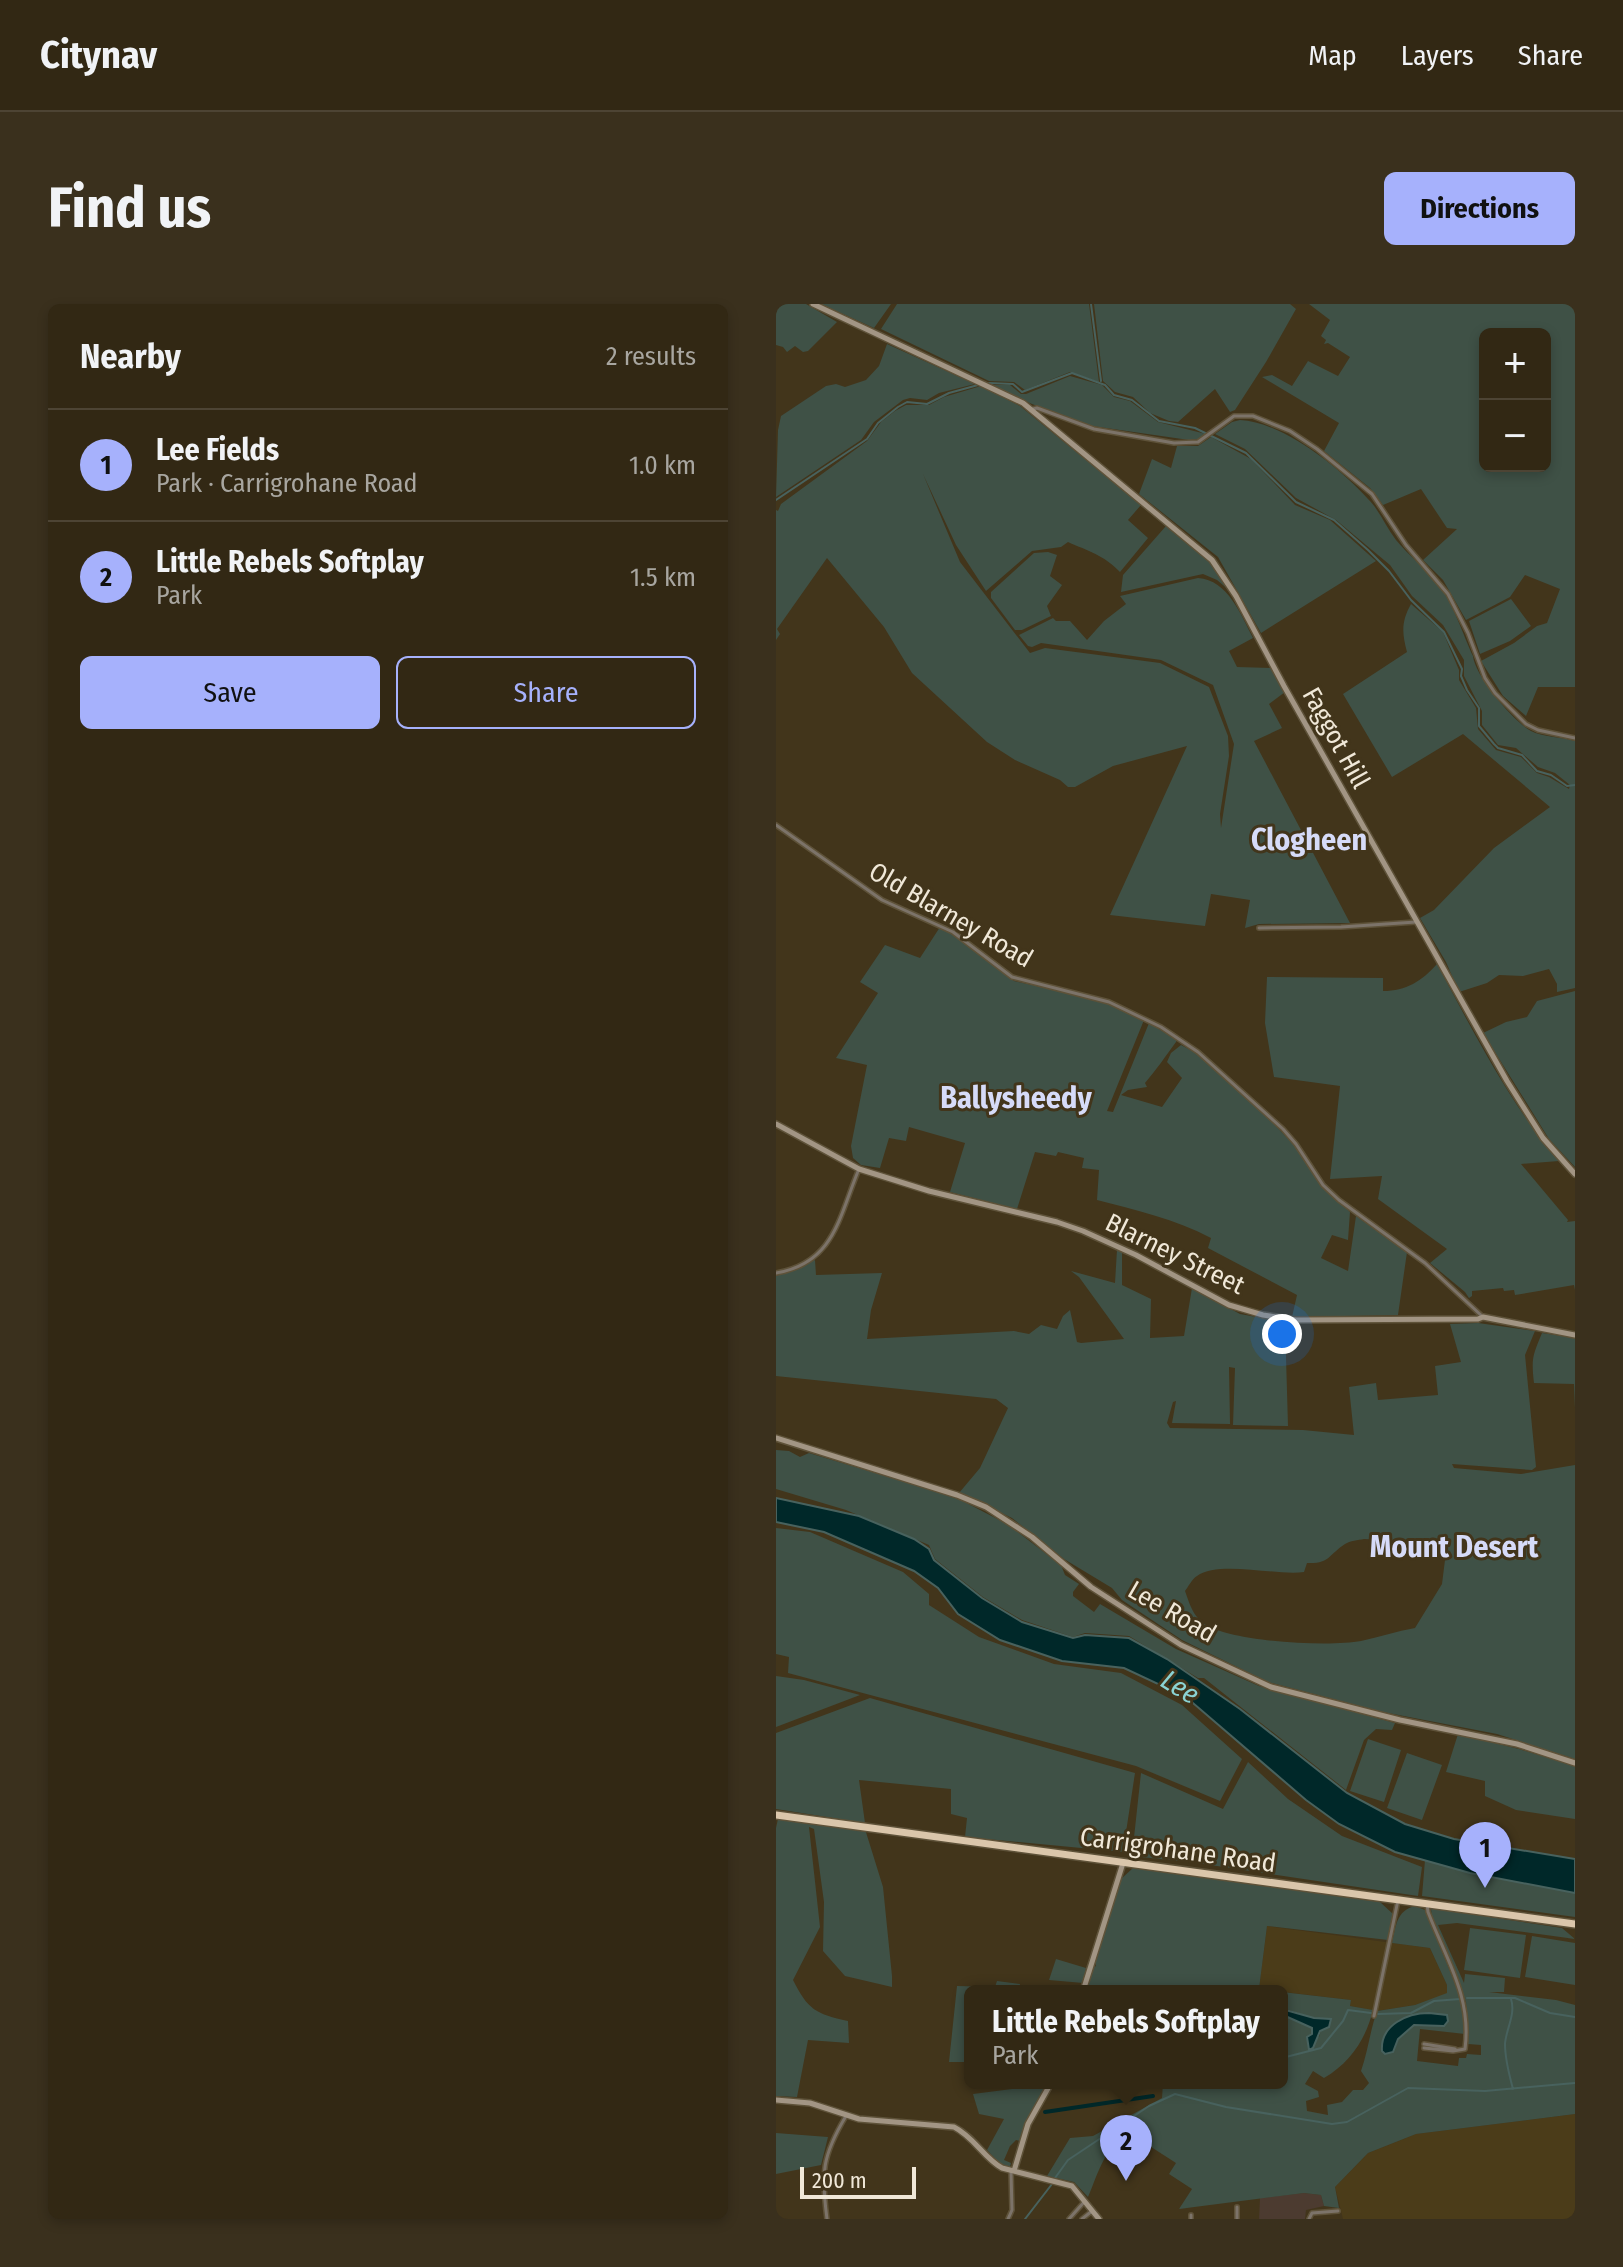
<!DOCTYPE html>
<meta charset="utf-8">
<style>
:root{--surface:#322814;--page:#3a301d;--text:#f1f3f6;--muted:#a8a6a0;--line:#4d4434;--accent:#a6b1fc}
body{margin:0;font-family:"Fira Sans Condensed",sans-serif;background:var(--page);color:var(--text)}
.controls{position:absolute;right:24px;top:24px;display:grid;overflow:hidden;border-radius:12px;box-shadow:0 4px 12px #0003}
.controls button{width:72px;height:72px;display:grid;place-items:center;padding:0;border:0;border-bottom:2px solid var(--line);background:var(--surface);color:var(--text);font:40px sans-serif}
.scale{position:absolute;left:24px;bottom:20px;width:116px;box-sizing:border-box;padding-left:8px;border:4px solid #f0e8d8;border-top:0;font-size:22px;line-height:28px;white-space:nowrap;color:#f0e8d8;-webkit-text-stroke:6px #42351b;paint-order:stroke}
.you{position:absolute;left:506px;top:1030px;width:28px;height:28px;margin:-20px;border:6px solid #fff;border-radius:50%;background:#1a73e8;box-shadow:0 0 0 12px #1a73e833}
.badge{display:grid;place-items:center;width:52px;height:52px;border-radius:50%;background:var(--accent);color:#111;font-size:26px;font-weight:700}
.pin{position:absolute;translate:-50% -66px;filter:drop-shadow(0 2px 4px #0008)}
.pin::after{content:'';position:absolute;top:42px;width:28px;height:24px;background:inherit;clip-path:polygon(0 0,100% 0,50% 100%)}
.popup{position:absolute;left:188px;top:1681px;width:324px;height:104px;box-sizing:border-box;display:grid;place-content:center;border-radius:12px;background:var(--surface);filter:drop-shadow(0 2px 6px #0005);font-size:26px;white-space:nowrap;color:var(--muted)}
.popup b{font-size:30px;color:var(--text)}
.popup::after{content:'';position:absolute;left:50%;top:100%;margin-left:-16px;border:16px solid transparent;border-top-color:var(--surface)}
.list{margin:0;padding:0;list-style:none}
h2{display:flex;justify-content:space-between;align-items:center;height:104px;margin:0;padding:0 32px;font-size:34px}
h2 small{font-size:26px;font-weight:400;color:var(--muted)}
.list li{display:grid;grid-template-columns:52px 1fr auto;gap:24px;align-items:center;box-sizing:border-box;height:112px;padding:0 32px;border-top:2px solid var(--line)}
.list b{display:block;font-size:30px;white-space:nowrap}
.list p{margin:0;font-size:26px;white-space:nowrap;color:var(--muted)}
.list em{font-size:26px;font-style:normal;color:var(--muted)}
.actions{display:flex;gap:16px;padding:24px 32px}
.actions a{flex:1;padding:18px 0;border:2px solid var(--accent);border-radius:12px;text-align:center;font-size:28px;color:var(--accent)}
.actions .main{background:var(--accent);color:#111}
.map{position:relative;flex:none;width:799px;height:1915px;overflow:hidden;border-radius:12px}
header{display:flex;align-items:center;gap:48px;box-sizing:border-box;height:112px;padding:0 40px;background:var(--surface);border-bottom:2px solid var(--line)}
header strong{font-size:38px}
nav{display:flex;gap:44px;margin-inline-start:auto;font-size:28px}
.intro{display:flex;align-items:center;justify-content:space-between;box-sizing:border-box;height:192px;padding:0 48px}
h1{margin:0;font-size:56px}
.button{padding:20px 36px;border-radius:12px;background:var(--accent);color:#111;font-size:28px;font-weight:700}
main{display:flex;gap:48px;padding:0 48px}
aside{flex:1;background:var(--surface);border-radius:12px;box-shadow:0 4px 12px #0003}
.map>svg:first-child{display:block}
.commercial{fill:#4c3b30}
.built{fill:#4b3c19}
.green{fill:#3f5146;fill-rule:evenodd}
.water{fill:#002829;stroke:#48625e;stroke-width:2}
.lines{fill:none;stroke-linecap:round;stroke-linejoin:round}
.stream{stroke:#48625e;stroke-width:2}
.canal{stroke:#002829;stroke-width:4}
.street-casing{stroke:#5e5239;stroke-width:6}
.secondary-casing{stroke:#5e5239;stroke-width:8}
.highway-casing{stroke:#5e5239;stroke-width:10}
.street{stroke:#7c7369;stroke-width:3}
.secondary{stroke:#a29584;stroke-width:5}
.highway{stroke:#dac6ab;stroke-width:7}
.labels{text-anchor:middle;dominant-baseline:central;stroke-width:6;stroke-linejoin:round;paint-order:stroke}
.street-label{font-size:26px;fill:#f0e8d8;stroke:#42351b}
.water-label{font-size:28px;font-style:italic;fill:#8ad3d3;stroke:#42351b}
.quarter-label{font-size:30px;font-weight:bold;fill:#d6dbf8;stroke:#42351b}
</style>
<header>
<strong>Citynav</strong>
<nav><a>Map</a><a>Layers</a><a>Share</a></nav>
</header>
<div class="intro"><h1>Find us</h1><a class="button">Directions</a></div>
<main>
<aside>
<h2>Nearby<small>2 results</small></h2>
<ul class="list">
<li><span class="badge">1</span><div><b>Lee Fields</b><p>Park · Carrigrohane Road</p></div><em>1.0 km</em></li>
<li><span class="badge">2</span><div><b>Little Rebels Softplay</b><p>Park</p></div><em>1.5 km</em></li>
</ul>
<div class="actions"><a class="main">Save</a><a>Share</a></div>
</aside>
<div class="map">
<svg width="799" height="1915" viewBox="0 0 799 1915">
<rect width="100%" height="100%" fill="#42351b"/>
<!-- commercial -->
<path class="commercial" d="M 528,1889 L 545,1891 L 548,1902 L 530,1906 L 529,1915 L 483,1915 L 484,1894 Z"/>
<!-- built -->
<path class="built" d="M 491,1622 L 654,1644 L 671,1681 L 671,1690 L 639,1701 L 601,1707 L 574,1702 L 575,1696 L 483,1685 Z
M 799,1810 L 799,1915 L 567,1915 L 559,1883 L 592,1849 L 640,1830 Z"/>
<!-- green -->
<path class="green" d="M 0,0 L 30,0 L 61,18 L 32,47 L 27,48 L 19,42 L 11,48 L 7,43 L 0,41 Z
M 45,0 L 115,0 L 98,24 Z
M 121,0 L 313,0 L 323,78 L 294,68 L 249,86 L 238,78 L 213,77 L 105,25 Z
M 318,0 L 514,0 L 520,5 L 490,58 L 459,106 L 454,108 L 439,85 L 402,118 L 393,117 L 374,109 L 357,93 L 339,88 L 327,77 Z
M 533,0 L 799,0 L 799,383 L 762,383 L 750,412 L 727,392 L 705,357 L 738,339 L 761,322 L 771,319 L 784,285 L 749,271 L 734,293 L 690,316 L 667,276 L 647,256 L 681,225 L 671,224 L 645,185 L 607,201 L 594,184 L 548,147 L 563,119 L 486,73 L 496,71 L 516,82 L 532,57 L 562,72 L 574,53 L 552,39 L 548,40 L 550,36 L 545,32 L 554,16 ZM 709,30 L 769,30 L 769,162 L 709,162 Z
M 111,40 L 199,80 L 163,89 L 151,96 L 134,94 L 127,96 L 98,118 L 85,136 L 0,193 L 2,126 L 5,112 L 50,82 L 60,80 L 69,83 L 90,76 L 103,62 Z
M 294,72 L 326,81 L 338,93 L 354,97 L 382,118 L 430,130 L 424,135 L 413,136 L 316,122 L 256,100 L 213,81 L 234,81 L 245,90 L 250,90 Z
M 205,82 L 244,102 L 365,201 L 352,216 L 372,234 L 344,268 C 328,251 312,247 292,238 L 285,243 L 256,247 L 210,287 L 180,241 L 147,170 L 184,258 L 254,349 L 269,344 L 384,359 L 433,383 L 452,432 L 453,452 L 444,510 L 445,524 L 458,440 L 437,381 L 385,356 L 265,339 L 256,343 L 252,342 L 243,331 L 277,314 L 280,317 L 294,317 L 311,336 L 328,317 L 350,300 L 344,292 L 422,274 C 452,276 465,311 477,334 L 453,347 L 461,363 L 495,364 L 509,388 L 493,400 L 506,424 L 478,437 L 574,619 L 483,620 L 469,624 L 474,596 L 435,590 L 429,622 L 334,611 L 411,442 L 337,462 L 299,483 L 292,483 L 284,476 L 239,456 L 211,438 L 136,369 L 108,323 L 51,254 L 1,325 L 4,330 L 0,336 L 0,206 L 2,207 L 5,200 L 91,137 L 105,118 L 119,107 L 130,101 L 153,101 L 168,93 Z
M 464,116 C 507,118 564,164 592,195 C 604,207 610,223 620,236 C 633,252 650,264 662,280 C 677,298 687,331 697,352 C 699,372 737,417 755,427 C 766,433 786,433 799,437 L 799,684 L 781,688 L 781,680 L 773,665 L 747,672 L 723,671 L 711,679 L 683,688 L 670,658 L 644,614 L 658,606 L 718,544 L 774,503 L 687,430 L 616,473 L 567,390 L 631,348 C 626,329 625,318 635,300 L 667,328 L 683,366 L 683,376 L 700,404 L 702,425 L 720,446 L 745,453 L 761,469 L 773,473 L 793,485 L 794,481 L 779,469 L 762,463 L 740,444 L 722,441 L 706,421 L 706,407 L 688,372 L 688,356 L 667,321 L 636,292 L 614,261 L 560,216 L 520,194 L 469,145 L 439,130 L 456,118 Z
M 435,133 L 475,155 L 519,201 L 554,216 L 600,257 L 485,329 L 442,253 L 363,190 L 376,155 L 395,164 L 401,142 L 422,142 Z
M 390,222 L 437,261 L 454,287 L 441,276 L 427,270 L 345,288 L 347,271 Z
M 272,248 L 281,251 L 274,272 L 286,281 L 271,302 L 275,312 L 246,326 L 239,326 L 215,294 L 215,288 L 258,249 Z
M 735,295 L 755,322 L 734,337 L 704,350 L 693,317 Z
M 164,623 L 176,629 L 238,677 L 320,695 L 368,716 L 331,807 L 337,808 L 373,719 L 401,736 L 400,738 C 389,753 381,765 369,779 L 371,783 L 352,786 L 345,791 L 386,803 L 406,774 L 391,758 L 395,749 L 405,741 L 424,751 L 475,796 L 518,841 L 544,880 L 574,908 L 572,936 L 556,931 L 545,954 L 572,967 L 580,912 L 631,948 L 622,1011 L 516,1013 L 521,991 L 432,944 L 435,934 C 399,915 360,906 321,896 L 323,866 L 306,864 L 308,854 L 282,848 L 280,852 L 259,848 L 241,905 L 174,888 L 189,839 L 133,823 L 130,837 L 113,834 L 104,864 L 85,861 L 77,854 L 75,842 L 91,761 L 60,754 L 102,689 L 84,678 L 109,641 L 144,654 Z
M 661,660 C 697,727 733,799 783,857 L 745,860 L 792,916 L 791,918 L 799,917 L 799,986 L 798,981 L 739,991 L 738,986 L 728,987 L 727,984 L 696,987 L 696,992 L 693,994 L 689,988 L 654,959 L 671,945 L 602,895 L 606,872 L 554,875 L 564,782 L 498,773 L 489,719 L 491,673 L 607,674 L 607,687 C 630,687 646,677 661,660 Z
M 799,687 L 799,863 L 773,835 L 707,729 L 730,718 L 751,713 L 761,697 Z
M 341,946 L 346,948 L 346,981 L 375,995 L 374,1034 L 408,1032 L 416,984 L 464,1010 L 509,1018 L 512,1122 L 457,1121 L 459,1064 L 453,1063 L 454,1120 L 396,1119 L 400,1097 L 397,1098 L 391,1119 L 394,1124 L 527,1126 L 578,1131 L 573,1083 L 600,1079 L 602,1096 L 662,1091 L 659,1062 L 685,1058 L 674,1020 L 702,1019 L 759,1027 L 749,1051 L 760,1163 L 756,1166 L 676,1160 L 678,1164 L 745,1170 L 799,1161 L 799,1455 L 721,1430 L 607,1408 L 492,1378 L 406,1336 L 346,1296 L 336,1284 L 288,1255 L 236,1214 L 183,1189 L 204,1164 L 232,1104 L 220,1095 L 0,1072 L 0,972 L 39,956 L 40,971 L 106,969 L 95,1006 L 91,1035 L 238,1027 L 253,1030 L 265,1021 L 281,1025 L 287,1012 L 294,1006 L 301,1038 L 305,1039 L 348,1035 L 303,973 L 295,967 L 339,979 ZM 588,1235 L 608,1236 L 627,1247 L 651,1248 L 669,1256 L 666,1280 L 639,1324 C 621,1327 603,1333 585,1337 C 553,1343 461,1338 432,1322 C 418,1315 414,1301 409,1287 C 412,1283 416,1275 421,1272 C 443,1256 500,1272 528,1268 L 531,1259 C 554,1260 552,1251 569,1240 C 574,1237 582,1236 588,1235 Z
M 766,1029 L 799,1034 L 799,1104 L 798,1080 L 758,1079 C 755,1054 757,1051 766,1029 Z
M 0,1146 L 13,1147 L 24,1153 L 33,1149 L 179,1193 L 231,1220 L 285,1261 L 289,1271 L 303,1280 L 297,1288 L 297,1292 L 318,1308 L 324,1300 L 400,1345 L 483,1382 L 619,1419 L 616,1426 L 600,1425 L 588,1436 L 570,1486 L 428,1374 L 422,1374 L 353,1332 L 309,1329 L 297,1333 L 246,1316 L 207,1293 L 159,1255 L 153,1241 L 70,1206 L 0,1185 Z
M 0,1224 L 34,1228 L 127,1268 L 153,1290 L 153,1301 L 203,1333 L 278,1360 L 345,1369 L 406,1401 L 466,1455 L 444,1497 L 360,1462 L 12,1369 L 13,1353 L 0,1350 Z
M 0,1372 L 28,1376 L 84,1391 L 0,1423 Z
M 94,1394 L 359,1469 L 347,1548 L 189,1533 L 191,1514 L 175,1510 L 175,1485 L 83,1476 L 89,1519 L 0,1505 L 0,1429 Z
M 682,1430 L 743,1445 L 799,1462 L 799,1515 L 740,1506 L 709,1492 L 709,1477 L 670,1468 Z
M 592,1435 L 625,1446 L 608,1498 L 574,1487 Z
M 631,1449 L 666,1461 L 646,1516 L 611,1504 Z
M 472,1458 L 512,1495 L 566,1532 L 646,1563 L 642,1592 L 421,1559 L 356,1552 L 365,1469 L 447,1505 Z
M 2,1515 L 89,1525 L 107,1583 L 116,1672 L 116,1683 L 69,1672 L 47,1647 L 48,1598 L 38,1525 L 33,1523 L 44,1623 L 17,1676 C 32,1706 40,1710 72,1717 L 73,1739 L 32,1736 L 21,1793 L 0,1792 L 0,1524 Z
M 649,1556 L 694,1569 L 799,1589 L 799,1613 L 646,1592 Z
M 357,1564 L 604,1598 L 617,1610 L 612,1636 L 491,1622 L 483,1685 L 499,1687 L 308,1687 L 315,1665 L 320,1662 L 319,1656 L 345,1575 Z
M 639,1602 L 649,1606 L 687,1699 L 689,1730 L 644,1725 L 641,1757 L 682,1762 L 683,1754 L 690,1754 L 691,1750 L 705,1751 L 705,1741 L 692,1740 L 690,1698 L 656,1617 L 655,1604 L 786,1624 L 799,1635 L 681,1619 L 662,1621 L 688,1679 L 689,1670 L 729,1674 L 728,1688 L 713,1688 L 780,1696 L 799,1701 L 799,1810 L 640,1830 L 592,1849 L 559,1883 L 563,1904 L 548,1902 L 545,1891 L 528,1889 L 403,1905 L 416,1885 L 393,1870 L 400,1859 L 358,1832 C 331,1832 321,1873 312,1893 L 298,1878 L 271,1872 L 294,1834 L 317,1832 L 386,1794 L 387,1779 L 506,1779 L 506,1709 L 536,1723 L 536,1731 L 543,1733 L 549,1714 L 538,1714 L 510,1705 L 506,1708 L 506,1688 L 575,1696 L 574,1702 L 597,1706 C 590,1735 574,1759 548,1774 L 537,1767 L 529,1780 L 542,1787 L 543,1793 L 530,1797 L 531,1807 L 552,1811 L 551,1801 L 566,1798 L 577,1786 L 587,1786 L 593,1779 L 585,1767 C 592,1747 594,1727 601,1707 L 639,1701 L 671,1689 L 671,1681 L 654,1644 L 616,1639 C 620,1622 620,1607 639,1602 Z
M 694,1624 L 750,1631 L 744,1674 L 688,1666 Z
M 756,1632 L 799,1639 L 799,1681 L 749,1673 Z
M 280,1655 L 310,1664 L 307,1679 L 273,1676 Z
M 221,1677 L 244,1680 L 243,1687 L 194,1687 L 194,1758 L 173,1758 L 181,1682 L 219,1683 Z
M 238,1779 L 272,1781 L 251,1817 L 244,1837 L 240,1836 L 234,1842 L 228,1856 L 235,1859 L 234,1863 L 223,1859 L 211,1846 L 228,1815 L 203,1810 L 197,1790 L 236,1785 Z
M 0,1829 L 52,1833 L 45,1861 L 0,1870 Z"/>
<!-- water -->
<path class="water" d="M 0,1194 L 83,1212 L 138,1235 L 153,1245 L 158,1256 L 206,1294 L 246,1318 L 297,1334 L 309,1331 L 353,1334 L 391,1355 L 464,1405 L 571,1489 L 629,1520 L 678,1535 L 799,1555 L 799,1589 L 694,1569 L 619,1548 L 563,1520 L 530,1496 L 410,1393 L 348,1364 L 286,1357 L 224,1336 L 182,1310 L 162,1284 L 138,1267 L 48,1228 L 0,1218 Z
M 506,1705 L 538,1714 L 555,1715 L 553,1723 L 544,1727 L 537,1744 L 533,1746 L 531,1733 L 536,1730 L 536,1724 L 507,1711 Z
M 653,1709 L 671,1711 L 672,1717 L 668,1722 L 638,1721 L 622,1735 L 617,1748 L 609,1750 L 606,1747 C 604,1721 631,1709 653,1709 Z"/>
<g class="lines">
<!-- stream -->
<path class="stream" d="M 315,0 L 325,77
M 213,79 L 237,80 L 246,88 L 296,69 L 329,81 L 338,91 L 356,96 L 383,117 L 419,124 L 470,149 L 520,198 L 558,216 L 592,246 L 613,267 L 635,296 L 668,328 L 686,365 L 685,372 L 691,386 L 703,404 L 703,422 L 718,440 L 722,444 L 746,451 L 761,467 L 775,471 L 791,482 L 799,481
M 0,196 L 91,135 L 102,119 L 122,103 L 131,98 L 151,100 L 173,89 L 202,81
M 691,1694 L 739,1694 L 774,1709 L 799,1713
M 735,1695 C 740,1710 730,1725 729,1740 C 729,1756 733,1770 737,1785
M 602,1710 L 635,1709 L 658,1697 L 684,1695
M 506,1754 L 545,1744 L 567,1717 L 572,1706 L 595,1709
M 279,1874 L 292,1856 L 373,1802 L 399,1790 L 450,1803 L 556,1820 L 571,1818 L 632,1784 L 709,1787 L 799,1779
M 249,1915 L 276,1880"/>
<!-- canal -->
<path class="canal" d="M 269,1808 L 377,1792"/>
<!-- street casing -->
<g class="street-casing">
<path id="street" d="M 257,105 L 261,104 L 318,125 L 398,139 L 422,138 L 458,112 L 477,112 L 514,127 L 541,145 L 596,190 L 630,241 L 672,290 L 692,329 L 709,374 L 719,389 L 750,420 L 762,426 L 799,434
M 0,521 L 106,596 L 177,628 L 236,673 L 333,698 L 385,723 L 422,748 L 507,825 L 520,840 L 547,881 L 563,896 L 649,959 L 707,1013
M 483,624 L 565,623 L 640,618
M 0,969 C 59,959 63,912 83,865
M 598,1712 L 622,1596
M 648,1740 L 679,1745
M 648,1744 L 677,1747 L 689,1745 C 696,1693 670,1655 652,1608 L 651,1600
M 316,1779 L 316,1781 L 325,1779
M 415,1911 L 415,1915
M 51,1915 C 45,1869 46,1852 70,1812
M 232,1915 L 236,1906 L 235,1868
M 293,1915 L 309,1897
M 306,1915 L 316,1907
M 461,1915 L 461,1903
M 533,1915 L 536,1909 L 562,1907"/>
</g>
<!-- secondary casing -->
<g class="secondary-casing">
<path id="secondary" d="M 37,0 L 247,99 L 436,256 L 460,292 L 508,382 L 731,777 L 767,834 L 799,870
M 0,820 L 83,865 L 153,887 L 281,918 L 307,927 L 360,951 L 453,1001 L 487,1011 L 520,1016 L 702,1015 L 707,1013 L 799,1031
M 0,1134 L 181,1191 L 210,1203 L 256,1233 L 315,1283 L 405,1341 L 495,1383 L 624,1416 L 741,1440 L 799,1459
M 307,1687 L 347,1559
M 0,1796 L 34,1799 L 83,1815 L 178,1823 C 198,1833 208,1854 226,1864 L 296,1882 L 323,1915
M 238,1867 L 252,1820 L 275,1779"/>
</g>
<!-- highway casing -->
<g class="highway-casing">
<path id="highway" d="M 0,1511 L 799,1620"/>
</g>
<!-- street -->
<use href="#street" class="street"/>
<!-- secondary -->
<use href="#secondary" class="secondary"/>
<!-- highway -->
<use href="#highway" class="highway"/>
</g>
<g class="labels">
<!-- street labels -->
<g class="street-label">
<text transform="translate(560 434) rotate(61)">Faggot Hill</text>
<text transform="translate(175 611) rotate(30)">Old Blarney Road</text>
<text transform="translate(399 950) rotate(26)">Blarney Street</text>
<text transform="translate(396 1308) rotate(30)">Lee Road</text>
<text transform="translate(402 1546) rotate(8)">Carrigrohane Road</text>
</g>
<!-- water labels -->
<g class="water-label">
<text transform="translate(404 1383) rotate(32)">Lee</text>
</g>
<!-- quarter labels -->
<g class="quarter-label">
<text x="533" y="536">Clogheen</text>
<text x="240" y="794">Ballysheedy</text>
<text x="678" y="1243">Mount Desert</text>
</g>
</g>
</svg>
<div class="controls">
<button>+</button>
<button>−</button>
</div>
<div class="scale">200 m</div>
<div class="you"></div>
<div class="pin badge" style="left:709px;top:1584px">1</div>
<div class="pin badge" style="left:350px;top:1877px">2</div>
<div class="popup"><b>Little Rebels Softplay</b>Park</div>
</div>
</main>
